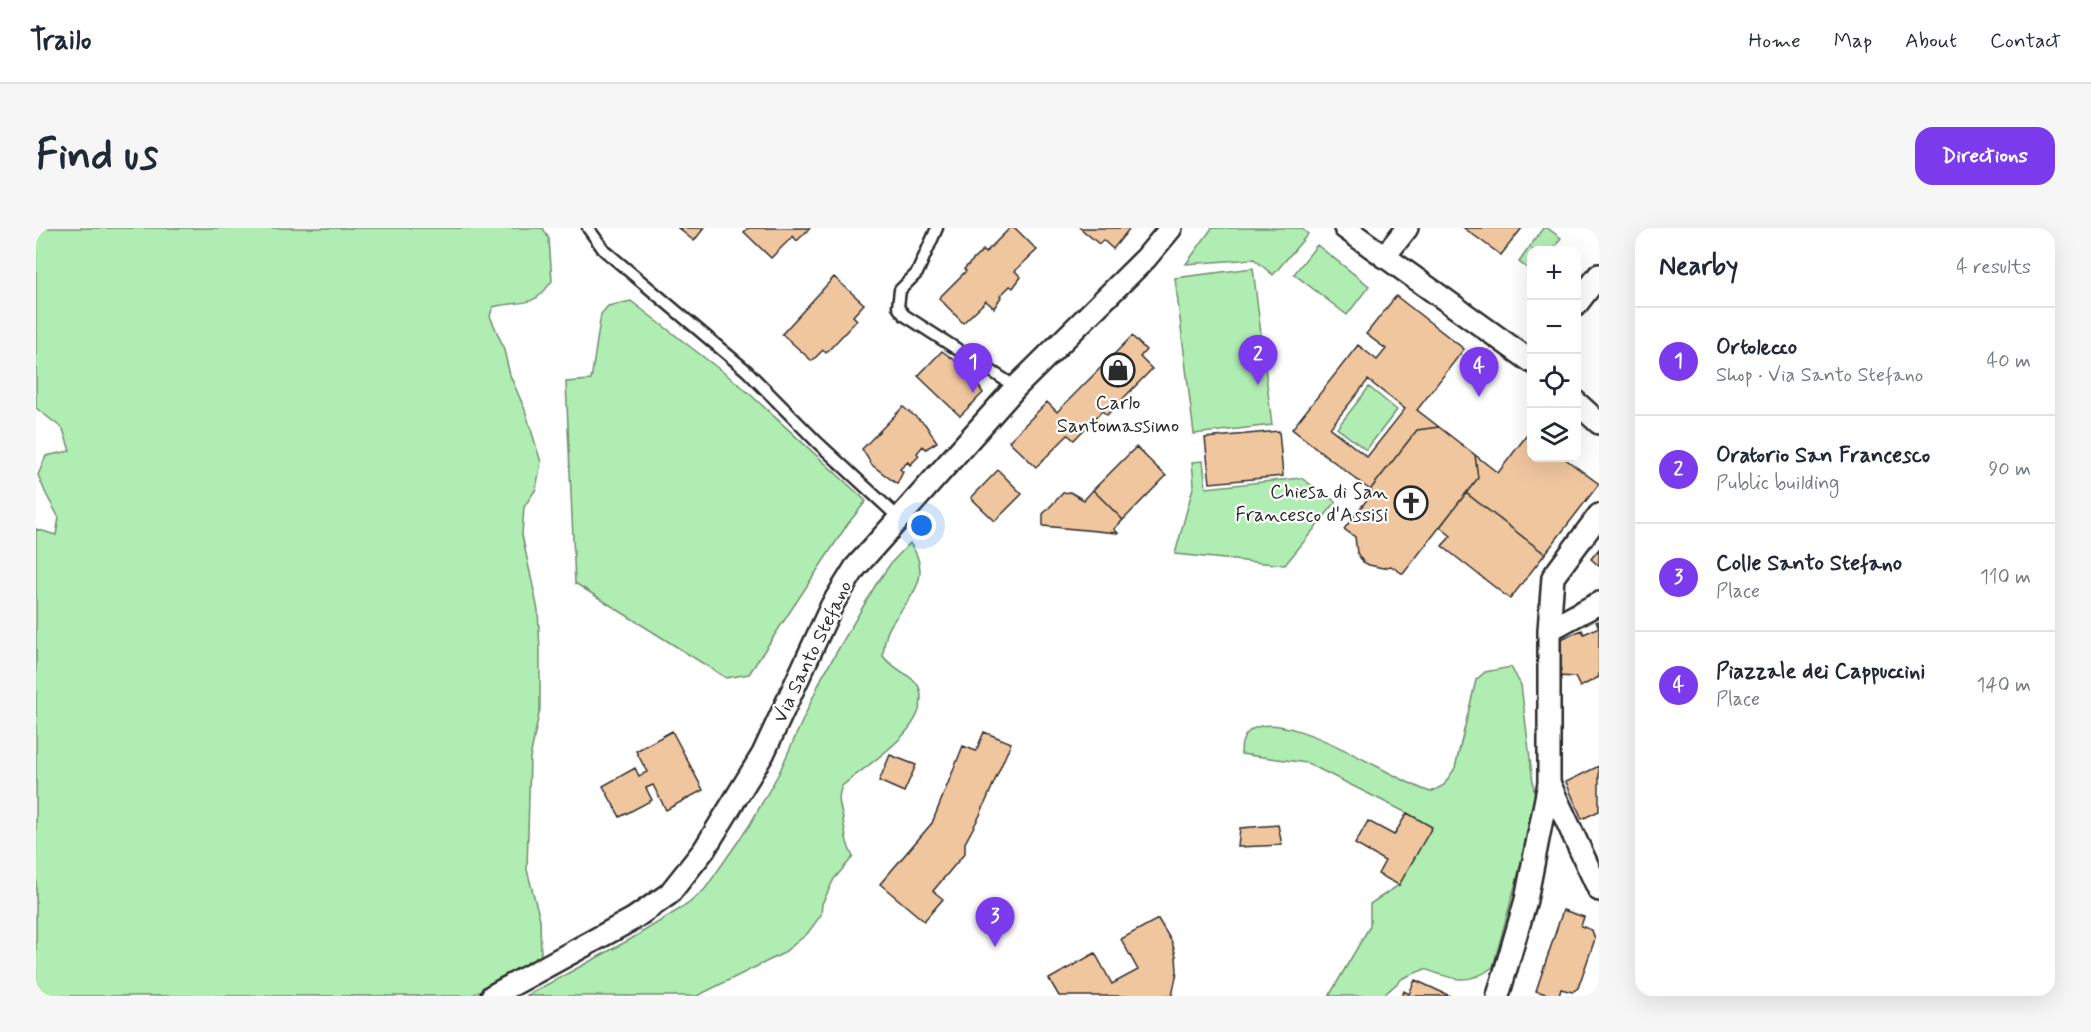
<!DOCTYPE html>
<meta charset="utf-8">
<style>
:root{--surface:#fff;--page:#f6f6f7;--text:#1f2937;--muted:#747a83;--line:#e0e1e3;--accent:#7c3aed}
body{margin:0;font-family:Mynerve,sans-serif;background:var(--page);color:var(--text)}
.controls{position:absolute;right:18px;top:18px;display:grid;overflow:hidden;border-radius:12px;box-shadow:0 6px 24px #0002}
.controls button{width:54px;height:54px;display:grid;place-items:center;padding:0;border:0;border-bottom:2px solid var(--line);background:var(--surface);color:var(--text);font:30px sans-serif}
.you{position:absolute;left:886px;top:298px;width:21px;height:21px;margin:-15px;border:4px solid #fff;border-radius:50%;background:#1a73e8;box-shadow:0 0 0 9px #1a73e833}
.badge{display:grid;place-items:center;width:39px;height:39px;border-radius:50%;background:var(--accent);color:#fff;font-size:20px;font-weight:700}
.pin{position:absolute;translate:-50% -50px;filter:drop-shadow(0 2px 3px #0008)}
.pin::after{content:'';position:absolute;top:32px;width:21px;height:18px;background:inherit;clip-path:polygon(0 0,100% 0,50% 100%)}
.list{margin:0;padding:0;list-style:none}
h2{display:flex;justify-content:space-between;align-items:center;height:78px;margin:0;padding:0 24px;font-size:26px}
h2 small{font-size:20px;font-weight:400;color:var(--muted)}
.list li{display:grid;grid-template-columns:39px 1fr auto;gap:18px;align-items:center;box-sizing:border-box;height:108px;padding:0 24px;border-top:2px solid var(--line)}
.list b{display:block;font-size:22px;white-space:nowrap}
.list p{margin:0;font-size:20px;white-space:nowrap;color:var(--muted)}
.list em{font-size:20px;font-style:normal;color:var(--muted)}
.icon{flex:none;width:33px;height:33px;fill:none;stroke:currentColor;stroke-width:2;stroke-linecap:round;stroke-linejoin:round}
.map{position:relative;flex:none;width:1563px;height:768px;overflow:hidden;border-radius:18px}
header{display:flex;align-items:center;gap:36px;box-sizing:border-box;height:84px;padding:0 30px;background:var(--surface);border-bottom:2px solid var(--line)}
header strong{font-size:28px}
nav{display:flex;gap:33px;margin-inline-start:auto;font-size:21px}
.intro{display:flex;align-items:center;justify-content:space-between;box-sizing:border-box;height:144px;padding:0 36px}
h1{margin:0;font-size:42px}
.button{padding:15px 27px;border-radius:18px;background:var(--accent);color:#fff;font-size:21px;font-weight:700}
main{display:flex;gap:36px;padding:0 36px}
aside{flex:1;background:var(--surface);border-radius:18px;box-shadow:0 6px 24px #0002}
.map>svg:first-child{display:block}
.green{fill:#b0edb2;stroke:#6e8c6e;stroke-width:1.5}
.building{fill:#f0c69f;stroke:#2b2b2b;stroke-width:1.5;fill-rule:evenodd}
.lines{fill:none;stroke-linecap:round;stroke-linejoin:round}
.lane-casing{stroke:#2b2b2b;stroke-width:15}
.street-casing{stroke:#2b2b2b;stroke-width:26}
.lane{stroke:#fff;stroke-width:10}
.street{stroke:#fff;stroke-width:21}
.labels{text-anchor:middle;dominant-baseline:central;stroke-width:4.5;stroke-linejoin:round;paint-order:stroke}
.poi-label{font-size:20px;fill:#2b2b2b;stroke:#fff}
.street-label{font-size:20px;fill:#2b2b2b;stroke:#fff}
</style>
<header>
<strong>Trailo</strong>
<nav><a>Home</a><a>Map</a><a>About</a><a>Contact</a></nav>
</header>
<div class="intro"><h1>Find us</h1><a class="button">Directions</a></div>
<main>
<div class="map">
<svg width="1563" height="768" viewBox="0 0 1563 768">
<rect width="100%" height="100%" fill="#fff"/>
<filter id="ink" filterUnits="userSpaceOnUse"><feTurbulence type="fractalNoise" baseFrequency=".0167" numOctaves="2"/><feDisplacementMap in="SourceGraphic" scale="12" xChannelSelector="R" yChannelSelector="G"/><feConvolveMatrix kernelMatrix="1 2 1 2 8 2 1 2 1" color-interpolation-filters="sRGB"/></filter>
<g filter="url(#ink)">
<!-- green -->
<path class="green" d="M 0,0 L 507,0 L 513,11 L 516,53 C 512,58 508,64 503,68 C 491,78 472,74 457,79 L 454,88 L 467,118 L 474,147 L 489,182 L 505,234 L 500,261 L 488,279 L 486,307 L 502,382 L 504,423 L 504,481 L 494,530 L 491,642 L 504,691 L 505,729 L 435,768 L 0,768 L 0,301 L 20,307 L 23,290 L 10,266 L 2,247 L 10,228 L 34,223 L 27,201 L 0,180 Z
M 1176,0 L 1265,0 L 1272,6 L 1237,47 L 1218,31 L 1150,36 Z
M 1507,0 L 1511,0 L 1525,10 L 1517,22 L 1496,22 L 1495,43 L 1483,34 Z
M 1281,17 L 1333,58 L 1311,87 L 1258,46 Z
M 1217,40 L 1236,197 L 1158,206 L 1139,50 Z
M 595,73 L 705,158 L 830,273 L 811,297 L 713,446 L 690,450 L 539,355 L 530,154 L 555,152 L 565,86 L 572,78 Z
M 1333,159 L 1361,182 L 1330,222 L 1301,200 Z
M 1167,233 L 1170,260 L 1265,250 L 1300,274 L 1249,337 L 1139,326 L 1158,256 L 1156,234 Z
M 874,315 C 898,350 874,368 855,397 C 849,407 848,417 847,428 C 856,441 881,449 884,462 C 894,501 831,536 806,558 C 800,571 805,579 807,591 C 810,608 809,612 817,629 L 798,651 L 786,676 L 785,687 L 771,706 L 746,726 L 661,768 L 490,768 L 595,711 L 652,676 L 669,661 L 713,598 L 743,545 L 786,449 L 839,358 L 855,335 Z
M 1475,439 L 1485,457 L 1499,571 L 1494,603 L 1457,739 C 1433,758 1415,751 1389,741 L 1367,750 L 1347,768 L 1293,768 L 1334,698 L 1334,676 L 1363,657 L 1395,599 L 1371,585 L 1271,535 L 1205,526 C 1205,522 1205,516 1207,512 C 1228,461 1365,558 1395,564 L 1408,557 L 1419,540 L 1440,452 L 1449,444 Z"/>
<!-- building -->
<path class="building" d="M 642,0 L 668,0 L 658,13 Z
M 712,0 L 774,0 L 761,13 L 757,8 L 735,30 L 708,4 Z
M 974,0 L 979,0 L 1001,22 L 979,43 L 985,49 L 977,60 L 974,58 L 964,68 L 965,69 L 958,80 L 950,73 L 927,95 L 903,70 L 930,43 L 928,41 L 947,22 L 949,25 Z
M 1044,0 L 1094,0 L 1077,21 L 1067,12 L 1063,16 Z
M 1428,0 L 1486,0 L 1465,27 Z
M 798,49 L 828,76 L 817,88 L 821,92 L 790,125 L 787,122 L 776,133 L 746,106 Z
M 1360,68 L 1428,121 L 1381,182 L 1403,199 L 1381,202 L 1334,262 L 1256,201 L 1322,117 L 1341,132 L 1350,121 L 1330,106 ZM 1332,152 L 1369,181 L 1331,229 L 1294,200 Z
M 1096,108 L 1110,122 L 1104,129 L 1116,141 L 1071,187 L 1066,183 L 1038,212 L 1032,207 L 1000,239 L 973,213 L 1011,174 L 1021,184 Z
M 906,123 L 921,134 L 936,148 L 947,165 L 924,188 L 882,148 Z
M 867,179 L 889,196 L 901,214 L 890,221 L 887,218 L 881,225 L 883,228 L 874,237 L 872,234 L 864,241 L 867,244 L 861,256 L 836,237 L 826,221 Z
M 1403,199 L 1439,227 L 1442,250 L 1367,346 L 1355,338 L 1347,340 L 1333,337 L 1327,334 L 1321,325 L 1319,309 L 1308,301 L 1337,264 L 1334,262 L 1381,202 Z
M 1243,203 L 1247,248 L 1174,255 L 1169,210 Z
M 1494,203 L 1496,230 L 1528,230 L 1563,256 L 1509,326 L 1430,265 L 1442,250 L 1439,227 L 1462,245 Z
M 1100,219 L 1130,248 L 1087,292 L 1057,262 Z
M 962,242 L 986,266 L 959,293 L 935,270 Z
M 1057,262 L 1087,292 L 1078,301 L 1082,305 L 1007,298 L 1007,286 L 1027,265 L 1034,264 L 1048,272 Z
M 1430,265 L 1509,326 L 1474,371 L 1406,318 L 1415,308 L 1404,299 Z
M 1563,321 L 1563,338 L 1555,331 Z
M 1563,393 L 1563,449 L 1544,459 L 1539,449 L 1522,448 L 1525,411 L 1546,402 L 1548,406 L 1563,399 L 1560,394 Z
M 636,503 L 667,562 L 630,582 L 617,557 L 610,560 L 616,572 L 584,589 L 567,558 L 599,540 L 603,548 L 611,544 L 600,523 Z
M 948,504 L 975,515 L 944,587 L 929,615 L 929,625 L 897,663 L 907,671 L 888,693 L 844,656 L 896,595 L 927,518 L 940,523 Z
M 854,527 L 880,537 L 868,564 L 843,553 Z
M 1563,538 L 1563,583 L 1546,591 L 1530,554 Z
M 1371,585 L 1396,599 L 1363,657 L 1342,646 L 1349,633 L 1319,616 L 1332,593 L 1358,607 Z
M 1242,597 L 1246,617 L 1202,619 L 1204,600 Z
M 1527,682 L 1548,689 L 1545,698 L 1556,702 L 1559,711 L 1542,760 L 1536,764 L 1525,761 L 1523,768 L 1517,768 L 1500,763 Z
M 1122,691 L 1136,714 L 1140,728 L 1141,744 L 1136,768 L 1023,768 L 1013,751 L 1059,725 L 1076,756 L 1102,742 L 1085,711 Z
M 1379,752 L 1414,768 L 1366,768 L 1368,763 L 1373,766 Z"/>
<g class="lines">
<!-- lane casing -->
<g class="lane-casing">
<path id="lane" d="M 552,0 L 568,22 L 711,143 L 781,214 L 864,291
M 901,0 L 881,45 L 864,62 L 862,79 L 868,87 L 980,159"/>
</g>
<!-- street casing -->
<g class="street-casing">
<path id="street" d="M 1309,0 L 1496,134
M 1348,29 L 1371,0
M 1540,77 L 1563,47
M 1540,174 L 1563,195
M 1513,402 L 1563,375
M 1513,555 L 1563,662
M 456,768 L 597,691 L 633,666 L 668,622 L 727,526 L 796,377 L 819,340 L 980,159 L 1110,30 L 1135,0
M 1462,768 L 1490,672 L 1513,555 L 1513,402 L 1517,349 L 1563,287"/>
</g>
<!-- lane -->
<use href="#lane" class="lane"/>
<!-- street -->
<use href="#street" class="street"/>
</g>
</g>
<!-- icons -->
<defs>
<g id="shop-ring" transform="scale(1.725)"><circle r="9.5" fill="#fff" stroke="#2b2b2b" stroke-width="1.5"/><path d="M-5-2.5h2.3a2.7 3.5 0 0 1 5.4 0H5L5.5 6h-11ZM-1.5-2.5h3a1.5 2.3 0 0 0-3 0Z" fill="#2b2b2b"/></g>
<g id="church-ring" transform="scale(1.725)"><circle r="9.5" fill="#fff" stroke="#2b2b2b" stroke-width="1.5"/><path d="M-1.2-6h2.4v3.5h3.3v2.4h-3.3V6h-2.4V-.1h-3.3v-2.4h3.3Z" fill="#2b2b2b"/></g>
</defs>
<g fill-rule="evenodd">
<use href="#shop-ring" x="1082" y="142"/>
<use href="#church-ring" x="1375" y="275"/>
</g>
<g class="labels">
<!-- poi labels -->
<g class="poi-label">
<text x="1082" y="175">Carlo<tspan x="1082" dy="23">Santomassimo</tspan></text>
<text x="1352" y="264" text-anchor="end">Chiesa di San<tspan x="1352" dy="23">Francesco d'Assisi</tspan></text>
</g>
<!-- street labels -->
<g class="street-label">
<text transform="translate(777 424) rotate(-64)">Via Santo Stefano</text>
</g>
</g>
</svg>
<div class="controls">
<button>+</button>
<button>−</button>
<button><svg class="icon" aria-label="locate" viewBox="0 0 24 24"><circle cx="12" cy="12" r="6"/><path d="M12 2v4M12 18v4M2 12h4M18 12h4"/></svg></button>
<button><svg class="icon" aria-label="layers" viewBox="0 0 24 24"><path d="M12 4l9 5-9 5-9-5zM3 14l9 5 9-5"/></svg></button>
</div>
<div class="you"></div>
<div class="pin badge" style="left:937px;top:165px">1</div>
<div class="pin badge" style="left:1222px;top:157px">2</div>
<div class="pin badge" style="left:959px;top:719px">3</div>
<div class="pin badge" style="left:1443px;top:169px">4</div>
</div>
<aside>
<h2>Nearby<small>4 results</small></h2>
<ul class="list">
<li><span class="badge">1</span><div><b>Ortolecco</b><p>Shop · Via Santo Stefano</p></div><em>40 m</em></li>
<li><span class="badge">2</span><div><b>Oratorio San Francesco</b><p>Public building</p></div><em>90 m</em></li>
<li><span class="badge">3</span><div><b>Colle Santo Stefano</b><p>Place</p></div><em>110 m</em></li>
<li><span class="badge">4</span><div><b>Piazzale dei Cappuccini</b><p>Place</p></div><em>140 m</em></li>
</ul>
</aside>
</main>
